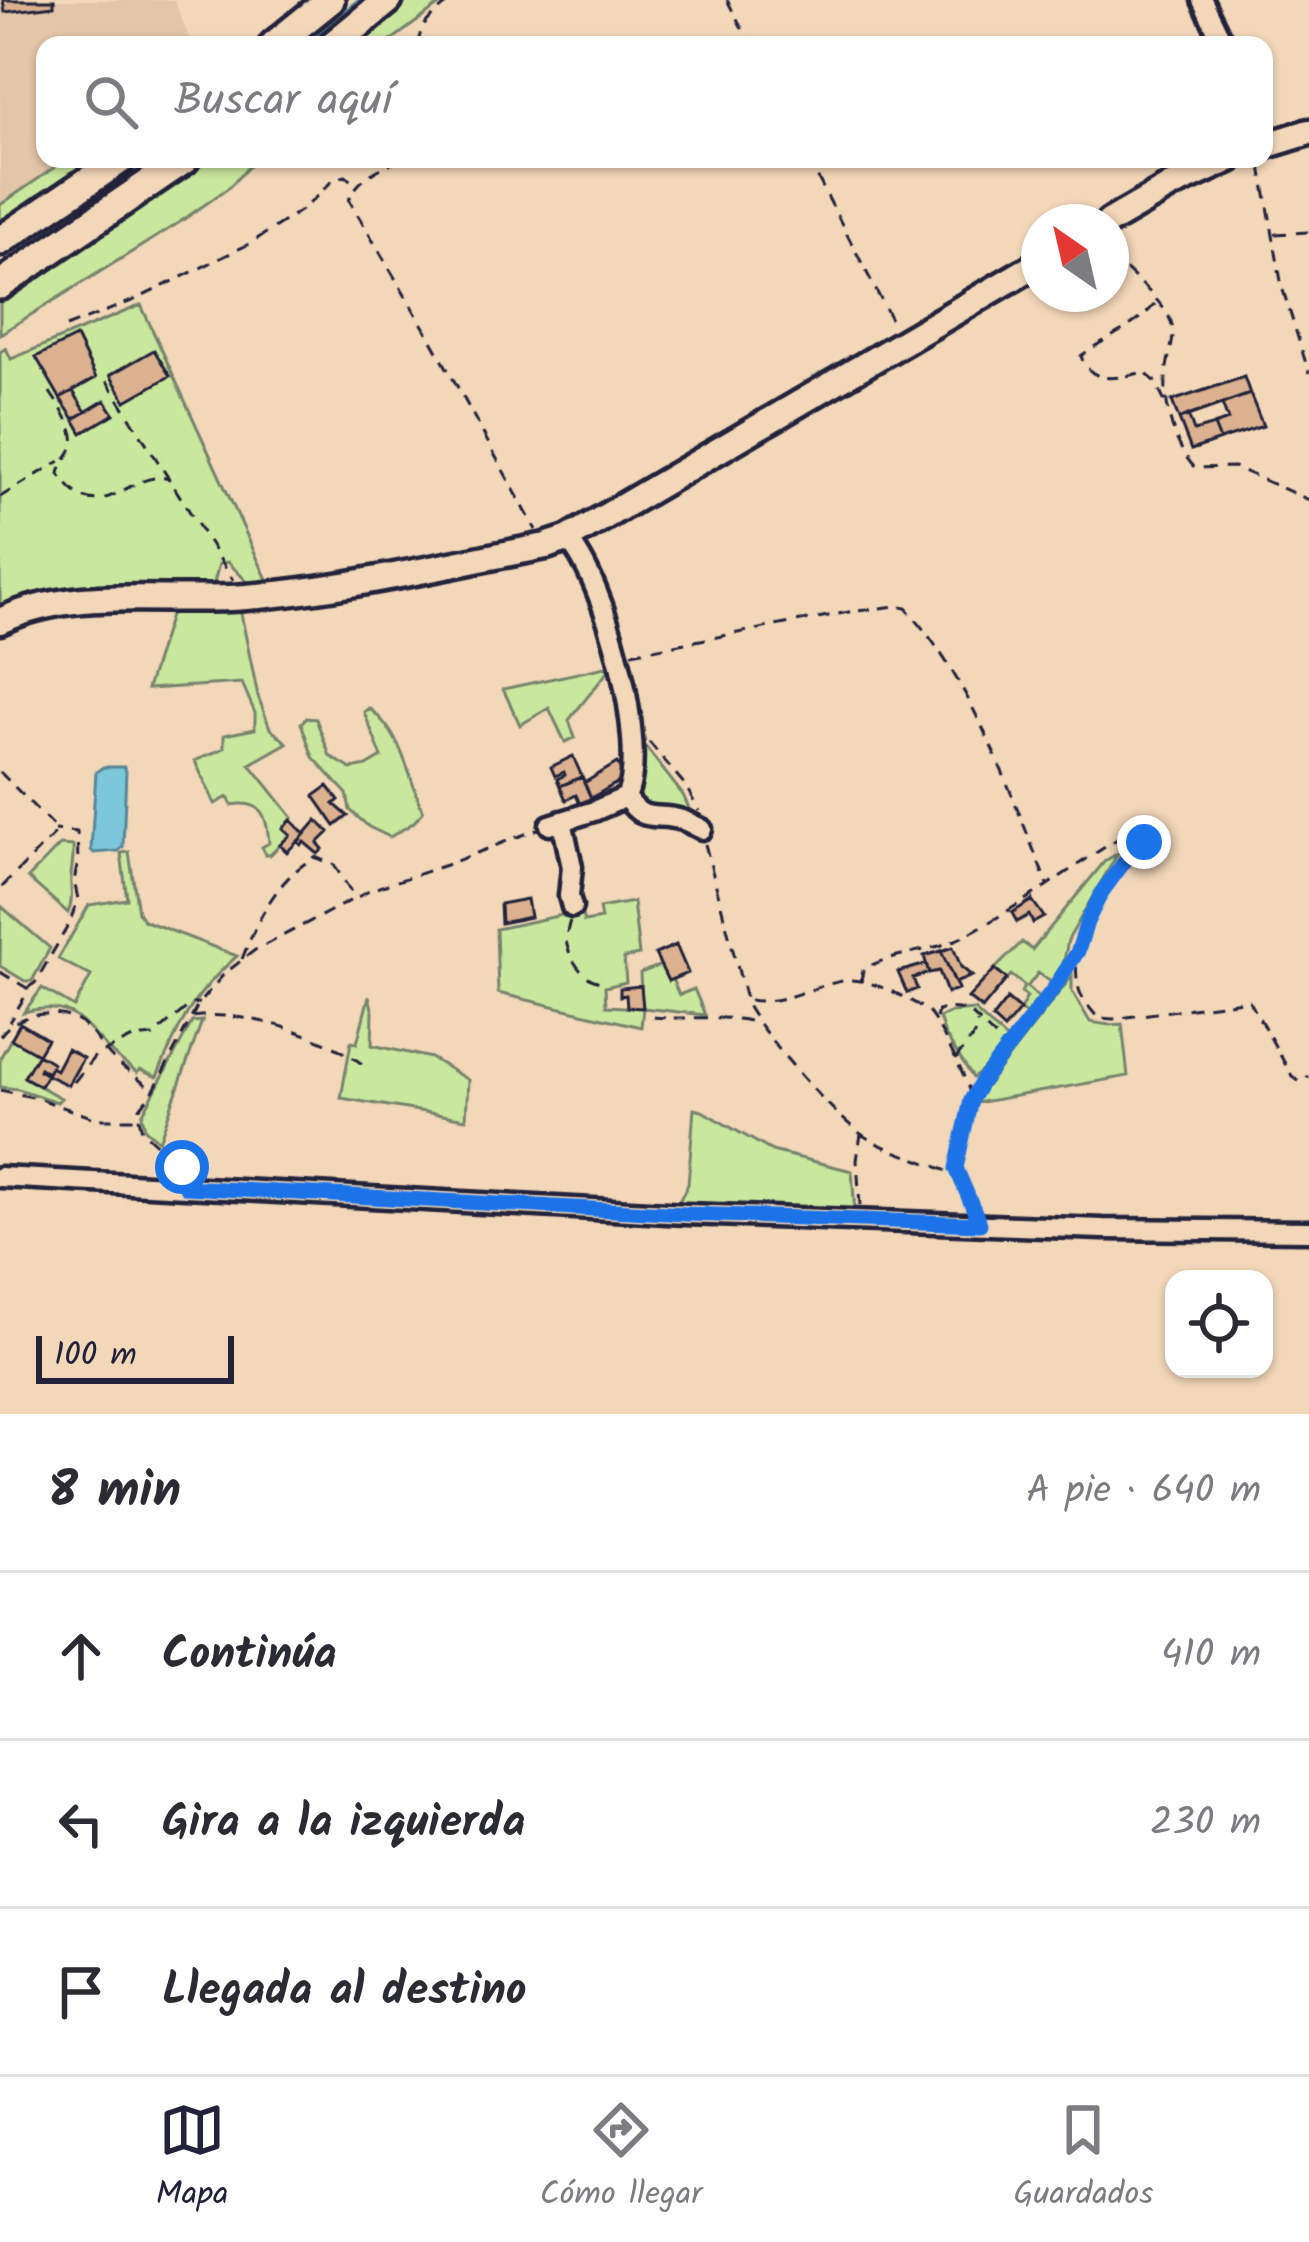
<!DOCTYPE html>
<html lang="es">
<meta charset="utf-8">
<style>
:root{--surface:#fff;--page:#f2f2f3;--text:#2b2b33;--muted:#7c7c81;--line:#e1e1e2;--accent:#22223b}
body{margin:0;font-family:Kalam,sans-serif;background:var(--page);color:var(--text)}
.controls{position:absolute;right:36px;bottom:36px;display:grid;overflow:hidden;border-radius:24px;box-shadow:0 3px 9px #0004}
.controls button{width:108px;height:108px;display:grid;place-items:center;padding:0;border:0;border-bottom:3px solid var(--line);background:var(--surface);color:var(--text);font:60px sans-serif}
.compass{position:absolute;left:1021px;top:204px;width:108px;height:108px;border-radius:50%;background:var(--surface);box-shadow:0 3px 9px #0004;rotate:326deg}
.scale{position:absolute;left:36px;bottom:30px;width:198px;box-sizing:border-box;padding-left:12px;border:6px solid #22223b;border-top:0;font-size:33px;line-height:42px;white-space:nowrap;color:#22223b;-webkit-text-stroke:9px #f2d7b9;paint-order:stroke}
.stop{position:absolute;width:36px;height:36px;margin:-27px;border:9px solid #1a73e8;border-radius:50%;background:#fff}
.stop.end{background:#1a73e8;border-color:#fff;box-shadow:0 3px 12px #0008}
.list{margin:0;padding:0;list-style:none}
h2{display:flex;justify-content:space-between;align-items:center;height:156px;margin:0;padding:0 48px;font-size:51px}
h2 small{font-size:39px;font-weight:400;color:var(--muted)}
.list li{display:grid;grid-template-columns:78px 1fr auto;gap:36px;align-items:center;box-sizing:border-box;height:168px;padding:0 48px;border-top:3px solid var(--line)}
.list b{display:block;font-size:45px;white-space:nowrap}
.list em{font-size:39px;font-style:normal;color:var(--muted)}
.icon{flex:none;width:66px;height:66px;fill:none;stroke:currentColor;stroke-width:2;stroke-linecap:round;stroke-linejoin:round}
.map{position:relative;flex:none;width:1309px;height:1414px;overflow:hidden}
.search{position:absolute;background:var(--surface);box-shadow:0 3px 9px #0004;left:36px;right:36px;top:36px;height:132px;display:flex;align-items:center;gap:30px;box-sizing:border-box;padding:0 42px;border-radius:24px;color:var(--muted);font-size:45px}
.sheet{height:660px;background:var(--surface)}
nav{display:flex;justify-content:space-around;align-items:center;box-sizing:border-box;height:168px;border-top:3px solid var(--line);background:var(--surface);font-size:33px;color:var(--muted)}
nav a{display:grid;justify-items:center;gap:6px}
nav .on{color:var(--accent)}
.map>svg:first-child{display:block}
.built{fill:#e3c5a8}
.green{fill:#cae79e;stroke:#76846c;stroke-width:3}
.water{fill:#7bc8da;stroke:#57869a;stroke-width:3}
.lines{fill:none;stroke-linecap:round;stroke-linejoin:round}
.stream{stroke:#57869a;stroke-width:4.5}
.building{fill:#dbb190;stroke:#22223b;stroke-width:3}
.minor-casing{stroke:#22223b;stroke-width:27}
.major-casing{stroke:#22223b;stroke-width:33}
.highway-casing{stroke:#22223b;stroke-width:36}
.path{stroke:#22223b;stroke-width:3;stroke-dasharray:12 9;stroke-linecap:butt}
.minor{stroke:#f2d7b9;stroke-width:18}
.major{stroke:#f2d7b9;stroke-width:24}
.highway{stroke:#f2d7b9;stroke-width:27}
.route{stroke:#1a73e8;stroke-width:15}
</style>
<div class="map">
<svg width="1309" height="1414" viewBox="0 0 1309 1414">
<rect width="100%" height="100%" fill="#f2d7b9"/>
<filter id="ink" filterUnits="userSpaceOnUse"><feTurbulence type="fractalNoise" baseFrequency=".00833" numOctaves="2"/><feDisplacementMap in="SourceGraphic" scale="24" xChannelSelector="R" yChannelSelector="G"/><feConvolveMatrix kernelMatrix="1 2 1 2 8 2 1 2 1" color-interpolation-filters="sRGB"/></filter>
<g filter="url(#ink)">
<!-- built -->
<path class="built" d="M 0,0 L 174,0 L 192,45 L 45,45 L 45,159 L 67,159 L 0,205 Z"/>
<!-- green -->
<path class="green" d="M 408,0 L 446,0 L 385,45 L 353,45 Z
M 67,159 L 101,159 L 0,227 L 0,205 Z
M 208,159 L 256,159 L 227,189 L 180,222 L 0,334 L 0,301 L 169,189 Z
M 141,305 L 271,588 L 255,590 L 228,562 L 219,564 L 212,590 L 0,612 L 0,352 L 6,348 L 11,359 Z
M 239,604 L 258,696 L 270,728 L 287,743 L 250,764 L 293,818 L 284,828 L 290,835 L 270,855 L 265,855 L 262,847 L 269,843 C 267,815 262,800 232,805 L 228,797 L 215,804 L 195,761 L 224,748 L 224,735 L 255,729 L 255,713 L 242,683 L 147,689 L 172,609 Z
M 605,667 L 609,670 L 569,720 L 575,738 L 565,742 L 549,708 L 520,725 L 503,689 Z
M 369,708 C 403,735 407,772 423,812 L 413,823 L 390,837 L 369,827 L 350,810 L 347,794 L 313,757 L 301,723 L 306,718 L 316,719 L 330,756 L 351,769 L 367,766 L 382,757 L 364,712 Z
M 638,745 L 644,745 L 683,795 L 692,815 L 643,807 L 638,798 Z
M 60,845 L 73,846 C 74,857 72,865 71,875 C 70,890 74,899 68,913 L 28,878 Z
M 129,852 L 138,912 L 143,920 L 237,956 C 192,995 180,1023 157,1077 L 140,1070 L 137,1073 C 126,1065 116,1057 107,1048 C 78,1018 70,1001 24,1012 L 42,988 L 74,1007 L 91,976 L 58,959 L 89,905 L 127,899 L 121,853 Z
M 1118,853 L 1068,940 L 1063,966 L 1051,982 L 1038,973 L 1027,987 L 1039,998 L 1026,1014 L 1020,1010 L 1027,997 L 1021,992 L 1025,986 L 1011,975 L 1007,979 L 995,969 L 1022,942 L 1032,950 L 1105,861 Z
M 633,902 L 639,955 L 624,958 L 626,982 L 605,987 L 606,1006 L 642,1008 L 640,973 L 661,965 L 672,979 L 679,995 L 694,989 L 705,1015 L 643,1008 L 641,1027 L 498,993 L 496,929 L 581,911 L 584,922 L 601,919 L 599,908 Z
M 1,906 L 50,948 L 32,981 L 25,981 L 0,966 Z
M 1072,976 L 1072,991 L 1090,1022 L 1109,1025 L 1122,1024 L 1128,1076 L 976,1103 L 982,1091 Z
M 369,996 L 373,1013 L 372,1045 L 431,1058 L 468,1080 L 466,1119 L 341,1098 L 351,1042 L 357,1043 Z
M 974,1010 L 1007,1040 L 984,1070 L 973,1078 L 945,1035 L 939,1018 L 952,1012 Z
M 202,1021 L 159,1141 L 145,1129 L 142,1115 L 192,1022 Z
M 11,1039 L 38,1054 L 25,1078 L 61,1098 L 57,1102 L 18,1089 L 0,1087 L 0,1058 Z
M 694,1109 L 702,1111 L 772,1151 L 852,1171 L 855,1214 L 677,1205 L 688,1184 Z"/>
<!-- water -->
<path class="water" d="M 103,767 L 124,767 L 126,771 L 123,847 L 118,851 L 94,853 L 91,850 L 96,772 Z"/>
<g class="lines">
<!-- stream -->
<path class="stream" d="M 304,45 L 359,0
M 109,191 L 154,159"/>
</g>
<!-- building -->
<path class="building" d="M 3,0 L 54,0 L 54,6 L 5,12 Z
M 76,337 L 96,378 L 60,398 L 36,357 Z
M 154,350 L 170,376 L 126,401 L 110,375 Z
M 1244,377 L 1250,394 L 1179,419 L 1172,401 Z
M 73,391 L 86,412 L 74,419 L 60,398 Z
M 1250,394 L 1263,426 L 1220,440 L 1214,425 L 1228,420 L 1222,404 Z
M 105,400 L 114,414 L 82,433 L 74,419 Z
M 1188,415 L 1194,431 L 1214,425 L 1220,440 L 1191,450 L 1179,419 Z
M 573,756 L 582,777 L 560,786 L 557,779 L 565,775 L 564,772 L 555,776 L 551,767 Z
M 617,763 L 627,777 L 591,798 L 584,783 Z
M 582,777 L 591,798 L 580,804 L 576,795 L 566,800 L 560,786 Z
M 328,786 L 339,800 L 334,804 L 348,816 L 335,826 L 314,796 Z
M 291,820 L 305,834 L 287,852 L 280,845 L 290,835 L 283,828 Z
M 317,820 L 329,832 L 318,843 L 323,849 L 318,854 L 304,842 L 301,845 L 298,842 Z
M 527,899 L 530,917 L 501,923 L 500,904 Z
M 1032,900 L 1044,917 L 1033,923 L 1029,915 L 1017,922 L 1012,913 Z
M 676,945 L 688,973 L 668,981 L 655,954 Z
M 953,947 L 961,967 L 972,976 L 955,983 L 941,951 Z
M 941,951 L 958,989 L 947,993 L 939,971 L 929,973 L 924,956 Z
M 926,964 L 929,973 L 913,978 L 917,989 L 907,993 L 898,972 Z
M 995,969 L 1007,979 L 982,1009 L 968,998 Z
M 641,986 L 643,1008 L 627,1007 L 626,995 L 620,996 L 620,988 Z
M 1007,999 L 1020,1010 L 1004,1029 L 992,1018 Z
M 20,1023 L 47,1039 L 38,1054 L 11,1039 Z
M 67,1049 L 83,1058 L 68,1085 L 47,1075 L 51,1067 L 56,1070 Z
M 38,1054 L 53,1063 L 48,1073 L 40,1068 L 39,1070 L 47,1075 L 40,1086 L 24,1077 Z"/>
<g class="lines">
<!-- minor casing -->
<g class="minor-casing">
<path id="minor" d="M 1202,0 L 1224,45
M 626,797 C 645,826 655,811 682,820 C 685,820 699,828 702,829
M 562,821 L 572,867 L 569,896 L 572,907
M 550,825 L 594,811 L 626,797 C 650,749 605,577 567,539
M 0,1177 L 686,1214 L 1103,1229 L 1309,1231"/>
</g>
<!-- major casing -->
<g class="major-casing">
<path id="major" d="M 1264,146 L 1309,132
M 1109,222 L 1171,186 L 1230,159
M 0,621 C 76,585 164,604 246,597 C 347,589 447,565 546,546 L 567,539 L 1039,263"/>
</g>
<!-- highway casing -->
<g class="highway-casing">
<path id="highway" d="M 274,45 L 330,0
M 333,45 L 388,0
M 0,241 L 121,159
M 0,285 L 185,159"/>
</g>
<!-- path -->
<path class="path" d="M 727,0 L 751,45
M 419,45 C 417,25 437,12 452,0
M 729,45 L 746,40
M 400,159 C 378,170 359,176 349,200 L 435,346 L 536,530
M 808,159 L 894,325
M 1261,166 L 1282,287 L 1309,373
M 1275,234 L 1309,232
M 1111,255 C 1129,274 1156,294 1169,317 C 1177,333 1171,346 1168,362 C 1161,396 1171,443 1195,468 L 1234,467 L 1309,500
M 1155,304 C 1135,328 1105,337 1081,356 C 1091,386 1119,378 1144,372 L 1156,382 L 1165,403
M 66,327 L 137,299 L 251,243 L 306,207 L 334,179 L 346,176 L 354,184
M 107,381 L 233,580
M 50,392 C 59,407 79,430 72,448 C 68,458 61,462 59,474 C 100,535 128,467 170,479
M 0,497 L 60,461
M 632,653 L 849,612 L 896,606 L 906,608 C 975,686 1009,789 1047,884
M 649,742 L 685,785 L 699,811
M 0,772 L 53,826 L 55,834 L 0,889
M 705,844 L 748,1007 C 765,1037 839,1123 869,1139 C 894,1153 923,1160 949,1172 L 959,1180 L 973,1211
M 570,921 C 568,926 566,937 566,941 C 570,961 586,984 606,982
M 242,959 C 258,919 276,879 315,857 L 334,865 L 355,898
M 0,972 L 27,988 L 26,995 L 9,1022
M 861,981 L 863,970 C 891,952 929,953 960,938 C 1021,907 1075,864 1134,829 L 1143,833 L 1144,841 C 1108,874 1068,933 1078,985 C 1080,998 1090,1008 1098,1018 L 1113,1019 L 1249,1000 L 1292,1076 L 1300,1082 L 1309,1076
M 27,988 L 35,983 L 69,924 L 78,899 L 74,881 L 78,862 L 77,832 L 54,830
M 749,1000 C 784,1006 816,983 850,980 C 869,979 914,1000 928,1012 C 936,1019 970,1084 970,1095 C 971,1118 959,1145 956,1169 L 959,1178
M 192,1017 C 244,1009 325,1035 365,1066
M 653,1017 C 686,1020 727,1014 757,1023
M 936,1018 L 938,1011 C 973,1000 979,1028 1007,1046
M 0,1036 C 15,1014 52,1008 76,1020 C 91,1027 102,1049 115,1061 C 127,1071 140,1080 153,1090
M 956,1060 C 962,1046 976,1041 977,1023
M 74,1082 L 95,1056 L 133,1038 L 153,1036 L 191,1004 L 199,1003
M 0,1090 L 37,1098 L 97,1119 L 137,1119
M 972,1099 C 1001,1048 1043,1005 1075,956
M 185,1174 L 182,1167 L 142,1131 L 139,1118 L 140,1108 L 154,1090 L 199,1003 L 224,974 L 255,950 L 373,889 L 446,865 L 538,829
M 860,1206 L 857,1160 L 861,1134"/>
<!-- minor -->
<use href="#minor" class="minor"/>
<!-- major -->
<use href="#major" class="major"/>
<!-- highway -->
<use href="#highway" class="highway"/>
</g>
</g>
<g class="lines" filter="url(#ink)">
<!-- route -->
<path class="route" d="M 182,1167 L 187,1178 L 186,1187 L 686,1214 L 980,1224 L 956,1168 L 971,1100 L 982,1081 L 1054,988 L 1078,951 L 1087,922 L 1102,892 L 1130,854 L 1144,842"/>
</g>
</svg>
<div class="controls">
<button><svg class="icon" aria-label="locate" viewBox="0 0 24 24"><circle cx="12" cy="12" r="6"/><path d="M12 2v4M12 18v4M2 12h4M18 12h4"/></svg></button>
</div>
<svg class="compass" viewBox="-18 -18 36 36"><path d="M0-13l5 13h-10z" fill="#e53935"/><path d="M0 13l5-13h-10z" fill="#7c7c81"/></svg>
<div class="scale">100 m</div>
<div class="stop" style="left:182px;top:1167px"></div>
<div class="stop end" style="left:1144px;top:842px"></div>
<div class="search"><svg class="icon" aria-label="search" viewBox="0 0 24 24"><circle cx="10" cy="10" r="6"/><path d="M15 15l6 6"/></svg>Buscar aquí</div>
</div>
<section class="sheet">
<h2>8 min<small>A pie · 640 m</small></h2>
<ul class="list">
<li><svg class="icon" aria-label="ahead" viewBox="0 0 24 24"><path d="M12 20V5M6 11l6-6 6 6"/></svg><div><b>Continúa</b></div><em>410 m</em></li>
<li><svg class="icon" aria-label="left" viewBox="0 0 24 24"><path d="M17 20v-9H6M10 6l-5 5 5 5"/></svg><div><b>Gira a la izquierda</b></div><em>230 m</em></li>
<li><svg class="icon" aria-label="arrive" viewBox="0 0 24 24"><path d="M6 21V4h12l-3 4 3 4H6"/></svg><div><b>Llegada al destino</b></div></li>
</ul>
</section>
<nav>
<a class="on"><svg class="icon" aria-label="map" viewBox="0 0 24 24"><path d="M3 6l6-2 6 2 6-2v14l-6 2-6-2-6 2zM9 4v14M15 6v14"/></svg>Mapa</a>
<a><svg class="icon" aria-label="directions" viewBox="0 0 24 24"><path d="M12 3l9 9-9 9-9-9zM9 14v-3h6M13 9l2 2-2 2"/></svg>Cómo llegar</a>
<a><svg class="icon" aria-label="saved" viewBox="0 0 24 24"><path d="M7 4h10v16l-5-4-5 4z"/></svg>Guardados</a>
</nav>
